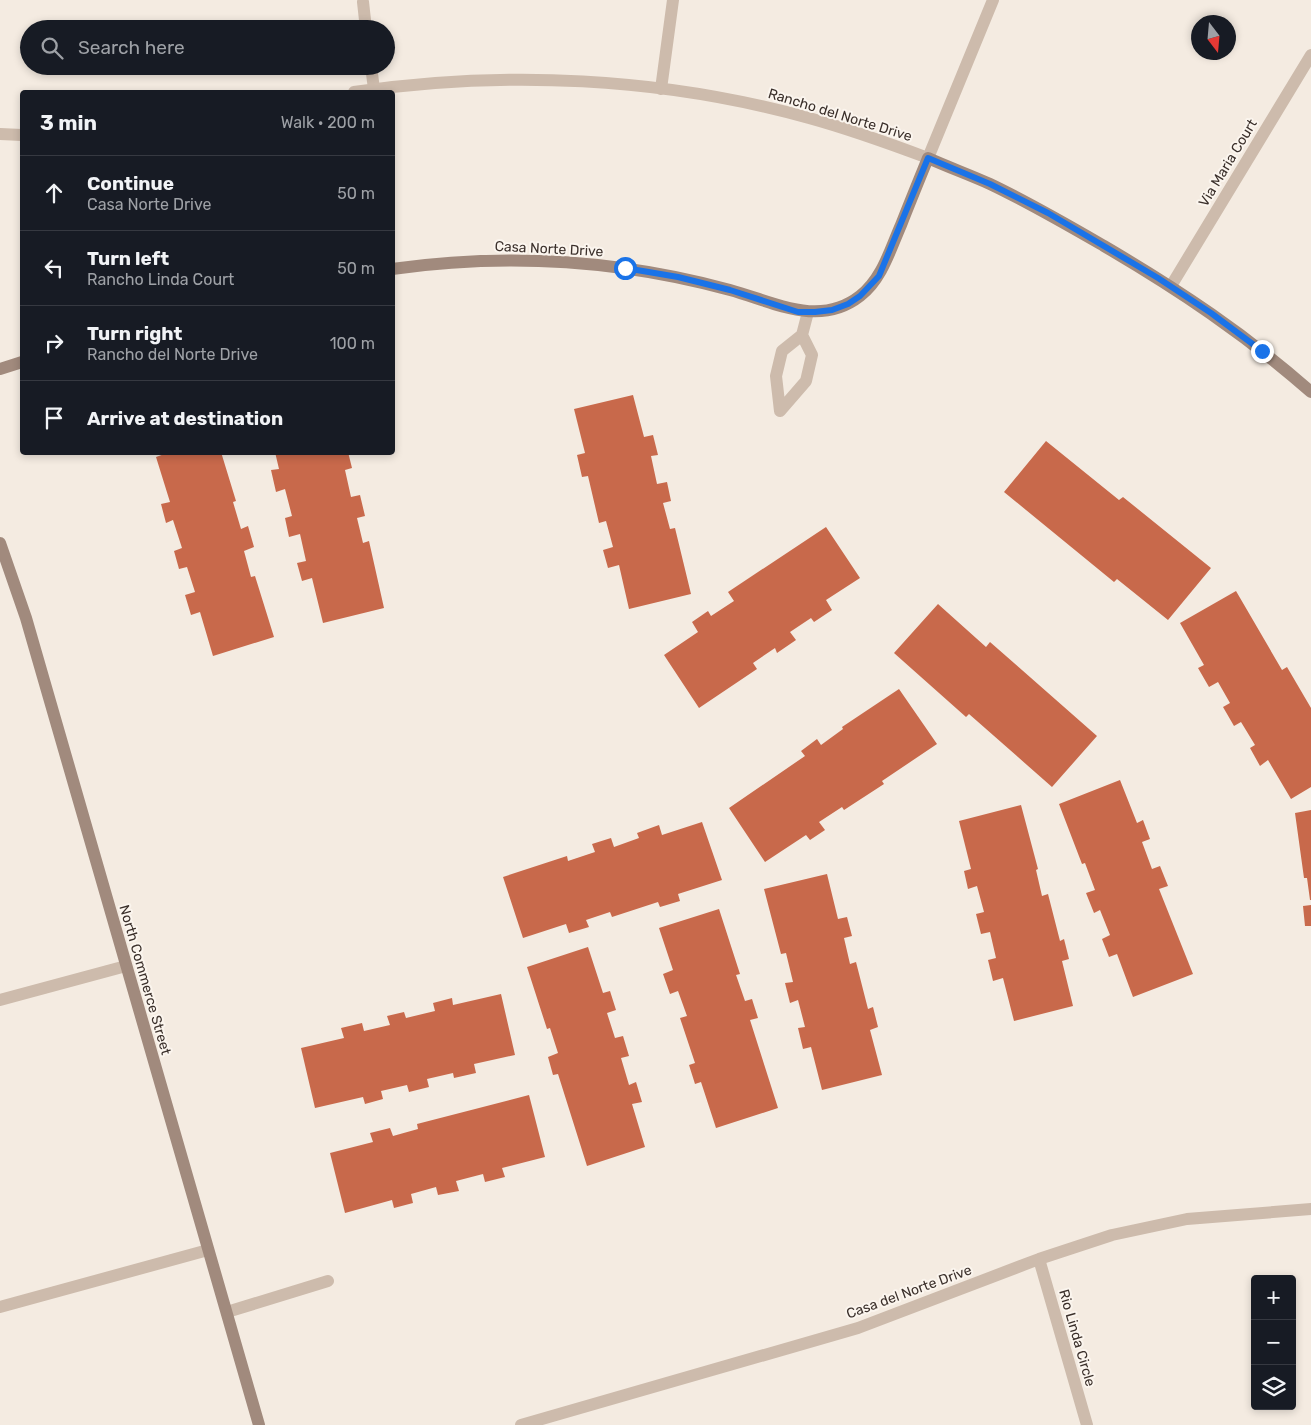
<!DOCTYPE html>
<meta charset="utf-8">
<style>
:root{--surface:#171b24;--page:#20242c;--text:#f1f3f6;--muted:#9ea1a6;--line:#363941}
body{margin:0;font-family:Rubik,sans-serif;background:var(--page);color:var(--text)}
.controls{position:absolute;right:15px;bottom:15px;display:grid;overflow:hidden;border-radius:5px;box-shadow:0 2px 8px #0003}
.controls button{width:45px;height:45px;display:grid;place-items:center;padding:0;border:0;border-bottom:1px solid var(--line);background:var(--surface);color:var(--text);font:25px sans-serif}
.compass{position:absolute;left:1191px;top:15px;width:45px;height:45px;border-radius:50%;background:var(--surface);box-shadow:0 2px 8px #0003;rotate:164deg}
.stop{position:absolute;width:15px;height:15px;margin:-11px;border:4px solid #1a73e8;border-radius:50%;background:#fff}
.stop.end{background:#1a73e8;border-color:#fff;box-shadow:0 1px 5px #0008}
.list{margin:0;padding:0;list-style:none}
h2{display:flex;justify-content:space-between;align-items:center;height:65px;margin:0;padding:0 20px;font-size:21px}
h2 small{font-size:16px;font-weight:400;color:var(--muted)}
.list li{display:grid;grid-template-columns:32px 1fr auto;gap:15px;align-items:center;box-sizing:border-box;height:75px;padding:0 20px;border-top:1px solid var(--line)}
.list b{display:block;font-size:19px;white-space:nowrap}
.list p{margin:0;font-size:16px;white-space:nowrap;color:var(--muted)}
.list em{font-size:16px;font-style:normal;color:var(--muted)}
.icon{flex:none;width:28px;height:28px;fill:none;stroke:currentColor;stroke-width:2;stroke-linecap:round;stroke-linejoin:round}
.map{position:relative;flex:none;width:1311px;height:1425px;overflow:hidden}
.search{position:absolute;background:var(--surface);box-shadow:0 2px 8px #0003;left:20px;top:20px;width:375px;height:55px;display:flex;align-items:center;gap:12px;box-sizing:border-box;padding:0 18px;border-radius:28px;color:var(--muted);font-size:19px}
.panel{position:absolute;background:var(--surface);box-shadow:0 2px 8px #0003;left:20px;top:90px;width:375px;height:365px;border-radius:5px}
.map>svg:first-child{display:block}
.building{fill:#c8694b}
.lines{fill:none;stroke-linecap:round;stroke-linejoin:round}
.lane{stroke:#cdbbac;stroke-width:12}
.street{stroke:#cdbbac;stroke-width:12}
.secondary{stroke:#a18a7d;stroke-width:12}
.route{stroke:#1a73e8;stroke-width:6}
.labels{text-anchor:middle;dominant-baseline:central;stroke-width:4;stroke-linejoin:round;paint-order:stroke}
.street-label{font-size:14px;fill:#3b302b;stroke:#fbf5ee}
</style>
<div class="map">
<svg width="1311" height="1425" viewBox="0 0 1311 1425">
<rect width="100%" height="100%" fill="#f4ebe1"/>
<!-- building -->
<path class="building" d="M 633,395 L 644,437 L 653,435 L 658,455 L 651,456 L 657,484 L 667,482 L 671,501 L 663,503 L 670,529 L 675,528 L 691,594 L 629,609 L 619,565 L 608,568 L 603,550 L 613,547 L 606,521 L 599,523 L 588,476 L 582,477 L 577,455 L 585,453 L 574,409 Z
M 1046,441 L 1119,500 L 1123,497 L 1211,568 L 1168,620 L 1117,579 L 1114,582 L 1004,492 Z
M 170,452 L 221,452 L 236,501 L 233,502 L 241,529 L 248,526 L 254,547 L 244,551 L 251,577 L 255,576 L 274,637 L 213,656 L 200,612 L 191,615 L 185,595 L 195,592 L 187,567 L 179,569 L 174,551 L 182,548 L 173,520 L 166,523 L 161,504 L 170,502 L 156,457 Z
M 275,452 L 348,452 L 352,468 L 345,470 L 351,497 L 360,495 L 365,516 L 357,518 L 363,543 L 369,541 L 384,608 L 323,623 L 312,578 L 302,581 L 297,563 L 306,561 L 300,534 L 289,537 L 285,518 L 292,516 L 285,489 L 276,492 L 271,470 L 279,469 Z
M 826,527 L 860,578 L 826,600 L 832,610 L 814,622 L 811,618 L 790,632 L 796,640 L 777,653 L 775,648 L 753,663 L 757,669 L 699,708 L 664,655 L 698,632 L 692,622 L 708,611 L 711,616 L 734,601 L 728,592 Z
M 1236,591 L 1282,670 L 1287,667 L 1311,708 L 1311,787 L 1291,799 L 1268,760 L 1260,766 L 1250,748 L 1255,745 L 1241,722 L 1234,726 L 1223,707 L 1230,703 L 1218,682 L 1209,687 L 1198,668 L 1204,665 L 1180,623 Z
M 938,604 L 986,647 L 990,642 L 1097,736 L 1052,787 L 969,714 L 966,717 L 894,653 Z
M 899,689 L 937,744 L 882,781 L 884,784 L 844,810 L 842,807 L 819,822 L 825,830 L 810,840 L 806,835 L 765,862 L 729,808 L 805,756 L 801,751 L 817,739 L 821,745 L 843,729 L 842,727 Z
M 1120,780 L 1137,823 L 1143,820 L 1150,839 L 1142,842 L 1152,869 L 1160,866 L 1168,886 L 1159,889 L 1193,974 L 1133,997 L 1117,954 L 1109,957 L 1102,939 L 1110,935 L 1100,910 L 1094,913 L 1086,893 L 1095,890 L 1085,863 L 1082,864 L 1059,804 Z
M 1021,805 L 1038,869 L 1036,870 L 1042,896 L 1048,894 L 1060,941 L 1064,939 L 1069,959 L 1062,961 L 1073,1006 L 1014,1021 L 1003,978 L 993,981 L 988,960 L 996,958 L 990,932 L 981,934 L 976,914 L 984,912 L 977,886 L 968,889 L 964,871 L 971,869 L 959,821 Z
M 1311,810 L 1311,900 L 1310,900 L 1307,878 L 1304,878 L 1295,813 Z
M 702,822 L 722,880 L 678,894 L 680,901 L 660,907 L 658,902 L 612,917 L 610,912 L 586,920 L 589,927 L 569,933 L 566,924 L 523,938 L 503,877 L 567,856 L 568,861 L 595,852 L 592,844 L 611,838 L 614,847 L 639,838 L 637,833 L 659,825 L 662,835 Z
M 827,874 L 838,919 L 847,917 L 852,936 L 844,938 L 850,964 L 856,962 L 868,1009 L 873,1007 L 878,1027 L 870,1030 L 882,1075 L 822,1090 L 811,1047 L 803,1049 L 798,1028 L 805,1027 L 798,1000 L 790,1003 L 785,983 L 793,982 L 786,953 L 781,954 L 764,889 Z
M 1311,905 L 1311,926 L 1305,926 L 1303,906 Z
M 719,909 L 740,974 L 736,975 L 745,1001 L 752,999 L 758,1018 L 750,1020 L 778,1108 L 716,1128 L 701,1082 L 695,1084 L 689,1065 L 695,1063 L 680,1018 L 687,1016 L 678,991 L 670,994 L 663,974 L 673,970 L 659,928 Z
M 588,947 L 603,993 L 610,991 L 616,1010 L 607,1013 L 615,1038 L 623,1036 L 629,1056 L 621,1058 L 629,1085 L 636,1082 L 642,1102 L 632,1104 L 645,1147 L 587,1166 L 558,1074 L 553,1075 L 548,1057 L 558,1053 L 550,1028 L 547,1029 L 527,967 Z
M 501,994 L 515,1055 L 474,1064 L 476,1073 L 454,1078 L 453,1073 L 427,1079 L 429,1087 L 409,1092 L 407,1085 L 381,1091 L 383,1099 L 365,1104 L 363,1097 L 315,1108 L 301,1048 L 344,1038 L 341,1028 L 362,1023 L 364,1031 L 390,1025 L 387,1016 L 404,1012 L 406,1018 L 435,1011 L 433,1003 L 452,998 L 453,1005 Z
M 529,1095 L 545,1157 L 502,1168 L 505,1177 L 485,1182 L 483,1174 L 456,1181 L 459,1191 L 438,1195 L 436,1187 L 411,1194 L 413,1203 L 394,1208 L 392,1200 L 345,1213 L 330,1153 L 373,1142 L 370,1133 L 390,1128 L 393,1136 L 418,1129 L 417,1124 Z"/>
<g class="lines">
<!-- lane -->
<path class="lane" d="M 780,411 L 776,376 L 782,351 L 802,335 L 808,312
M 780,411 L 806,381 L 812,355 L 802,335
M 0,1307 L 208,1250
M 227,1312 L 328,1281"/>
<!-- street -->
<path class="street" d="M 363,2 L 366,29
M 371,66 L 374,89
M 661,89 L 673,0
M 354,92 C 505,70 661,77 809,118 C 849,129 888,143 928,158 L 993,0
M 0,134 L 22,135
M 1171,286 L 1311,55
M 0,1000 L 126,966
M 1039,1259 L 1087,1425
M 521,1425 L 858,1328 L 1039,1259 L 1112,1235 L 1187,1219 L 1311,1209"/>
<!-- secondary -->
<path class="secondary" d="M 392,269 C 505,253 620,260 730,290 C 774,302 819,328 860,296 C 882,279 890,250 901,225 C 910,202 919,180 928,158 C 948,167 970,175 990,184 C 1030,203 1066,224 1104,246 C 1179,290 1245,334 1311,392
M 0,369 L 22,362
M 0,543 L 26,618 L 259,1425"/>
</g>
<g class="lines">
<!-- route -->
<path class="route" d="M 625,268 L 678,277 L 730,290 L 798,312 L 815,312 L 832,310 L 848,304 L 860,296 L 879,276 L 928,158 L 990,184 L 1048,213 L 1158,278 L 1211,313 L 1262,351"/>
</g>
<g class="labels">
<!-- street labels -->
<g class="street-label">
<text transform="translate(840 115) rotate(17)">Rancho del Norte Drive</text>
<text transform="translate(1228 163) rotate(-59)">Via Maria Court</text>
<text transform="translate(549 249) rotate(3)">Casa Norte Drive</text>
<text transform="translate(145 980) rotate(74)">North Commerce Street</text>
<text transform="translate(909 1292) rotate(-20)">Casa del Norte Drive</text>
<text transform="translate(1077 1338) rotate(74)">Rio Linda Circle</text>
</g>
</g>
</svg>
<div class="controls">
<button>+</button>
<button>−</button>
<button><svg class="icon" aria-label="layers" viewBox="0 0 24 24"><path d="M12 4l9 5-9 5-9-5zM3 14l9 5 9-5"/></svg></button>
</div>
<svg class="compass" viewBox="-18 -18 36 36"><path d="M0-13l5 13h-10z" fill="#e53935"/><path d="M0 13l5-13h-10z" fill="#9ea1a6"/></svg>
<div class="stop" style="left:625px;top:268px"></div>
<div class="stop end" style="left:1262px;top:351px"></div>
<div class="search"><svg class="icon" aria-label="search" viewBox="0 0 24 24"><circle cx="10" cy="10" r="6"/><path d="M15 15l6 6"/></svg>Search here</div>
<section class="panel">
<h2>3 min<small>Walk · 200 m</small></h2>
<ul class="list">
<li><svg class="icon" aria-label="ahead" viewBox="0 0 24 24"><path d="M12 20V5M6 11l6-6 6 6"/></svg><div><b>Continue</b><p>Casa Norte Drive</p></div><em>50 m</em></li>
<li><svg class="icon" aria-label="left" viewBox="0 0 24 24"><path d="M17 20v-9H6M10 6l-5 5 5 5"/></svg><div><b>Turn left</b><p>Rancho Linda Court</p></div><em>50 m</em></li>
<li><svg class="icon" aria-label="right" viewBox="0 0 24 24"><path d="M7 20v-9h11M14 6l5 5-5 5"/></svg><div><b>Turn right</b><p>Rancho del Norte Drive</p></div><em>100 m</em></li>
<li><svg class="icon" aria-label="arrive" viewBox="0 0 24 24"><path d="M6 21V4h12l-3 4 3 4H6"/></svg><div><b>Arrive at destination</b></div></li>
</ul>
</section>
</div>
